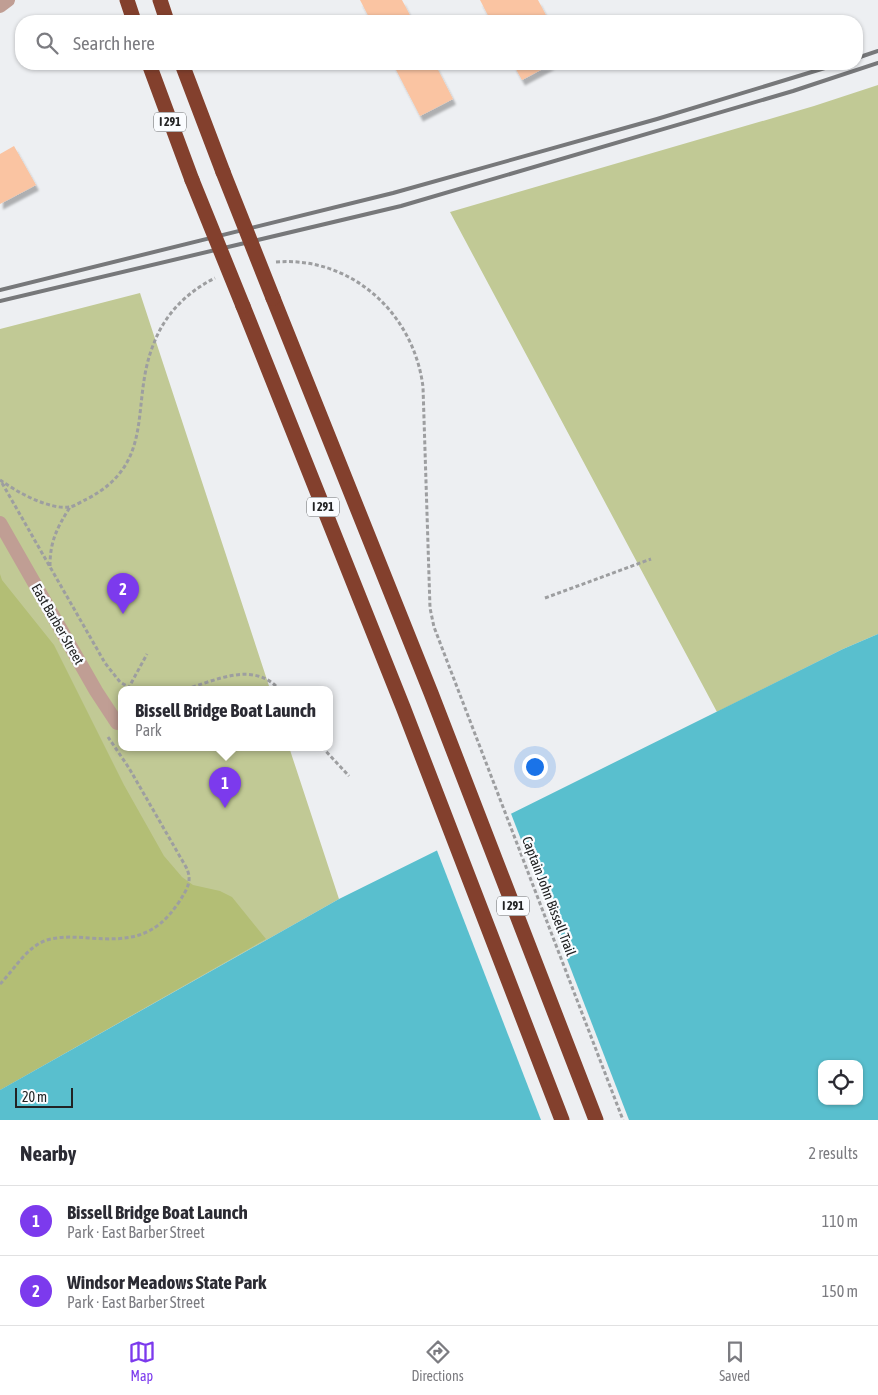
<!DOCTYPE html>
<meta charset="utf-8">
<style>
:root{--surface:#fff;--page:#f7f7f7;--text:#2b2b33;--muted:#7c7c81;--line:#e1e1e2;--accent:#7c3aed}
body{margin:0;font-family:"Asap Condensed",sans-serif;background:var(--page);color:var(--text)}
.controls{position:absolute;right:15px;bottom:15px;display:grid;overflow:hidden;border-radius:10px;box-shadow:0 1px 4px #0004}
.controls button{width:45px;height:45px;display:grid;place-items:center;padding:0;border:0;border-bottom:1px solid var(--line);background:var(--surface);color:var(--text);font:25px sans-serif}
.scale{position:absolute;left:15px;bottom:12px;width:58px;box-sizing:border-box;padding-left:5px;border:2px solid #222324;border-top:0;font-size:14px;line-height:18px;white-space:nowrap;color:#222324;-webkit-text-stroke:4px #fafcff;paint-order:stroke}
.you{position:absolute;left:534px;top:766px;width:18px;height:18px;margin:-12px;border:4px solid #fff;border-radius:50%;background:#1a73e8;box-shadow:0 0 0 8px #1a73e833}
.badge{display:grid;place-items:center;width:32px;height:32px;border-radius:50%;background:var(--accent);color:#fff;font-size:16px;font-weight:700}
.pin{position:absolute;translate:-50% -41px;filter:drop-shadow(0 1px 2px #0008)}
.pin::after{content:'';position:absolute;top:26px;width:18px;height:15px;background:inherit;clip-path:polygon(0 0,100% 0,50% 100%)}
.popup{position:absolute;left:118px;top:686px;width:215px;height:65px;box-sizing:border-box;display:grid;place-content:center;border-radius:10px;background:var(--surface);filter:drop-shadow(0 1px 4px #0005);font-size:16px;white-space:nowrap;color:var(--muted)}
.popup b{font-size:19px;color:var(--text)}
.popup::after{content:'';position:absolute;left:50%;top:100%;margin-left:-10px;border:10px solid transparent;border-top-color:var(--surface)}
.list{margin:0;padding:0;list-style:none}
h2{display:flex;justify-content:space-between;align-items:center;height:65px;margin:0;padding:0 20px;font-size:21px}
h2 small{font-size:16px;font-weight:400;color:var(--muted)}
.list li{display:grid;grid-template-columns:32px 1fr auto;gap:15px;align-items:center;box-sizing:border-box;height:70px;padding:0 20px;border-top:1px solid var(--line)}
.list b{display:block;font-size:19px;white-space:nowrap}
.list p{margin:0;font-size:16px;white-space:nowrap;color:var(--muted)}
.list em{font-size:16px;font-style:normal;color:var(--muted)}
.icon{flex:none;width:28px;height:28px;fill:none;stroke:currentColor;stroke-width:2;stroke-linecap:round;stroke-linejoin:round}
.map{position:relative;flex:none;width:878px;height:1120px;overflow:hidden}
.search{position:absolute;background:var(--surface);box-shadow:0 1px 4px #0004;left:15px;right:15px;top:15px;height:55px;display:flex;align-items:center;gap:12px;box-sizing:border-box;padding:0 18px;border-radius:20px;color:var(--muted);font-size:19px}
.sheet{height:205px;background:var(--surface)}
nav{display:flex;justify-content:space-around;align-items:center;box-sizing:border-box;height:70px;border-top:1px solid var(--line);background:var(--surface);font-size:14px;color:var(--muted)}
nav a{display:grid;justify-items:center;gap:2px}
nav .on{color:var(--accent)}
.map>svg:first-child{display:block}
.green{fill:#c1c995}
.forest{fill:#b3be75}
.water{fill:#59bfce;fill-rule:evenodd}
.pier{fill:#edeff2}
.building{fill:#fac4a2;filter:url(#shadow)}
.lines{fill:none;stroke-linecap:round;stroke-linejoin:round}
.path{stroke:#9d9ea0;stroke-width:3;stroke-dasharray:4 2.5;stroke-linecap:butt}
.minor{stroke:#c09e94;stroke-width:14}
.motorway{stroke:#83402d;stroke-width:15}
.rail{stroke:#77787a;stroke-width:4}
.motorway-bridge{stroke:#83402d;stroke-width:15}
.labels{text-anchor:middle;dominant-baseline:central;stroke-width:4.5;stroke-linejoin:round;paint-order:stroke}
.shield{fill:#fafcff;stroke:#636466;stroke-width:1}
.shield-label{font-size:12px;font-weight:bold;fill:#222324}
.street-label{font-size:14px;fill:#222324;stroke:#fafcff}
</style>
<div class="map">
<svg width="878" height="1120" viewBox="0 0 878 1120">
<defs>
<filter id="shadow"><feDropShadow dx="3" dy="5.5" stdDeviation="1" flood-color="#0004"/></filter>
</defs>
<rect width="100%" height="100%" fill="#edeff2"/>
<!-- green -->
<path class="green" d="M 878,85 L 878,634 L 843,649 L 717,712 L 450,212 L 814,106 Z
M 140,293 L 270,689 L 121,689 L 121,747 L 289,747 L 339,899 L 0,1090 L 0,329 Z"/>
<!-- forest -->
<path class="forest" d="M 0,574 L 2,580 L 54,645 L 124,785 L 164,856 L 182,877 L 193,885 L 220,891 L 232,897 L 266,939 L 0,1090 Z"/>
<!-- water -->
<path class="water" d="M 878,634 L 878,1120 L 0,1120 L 0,1090 L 339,899 L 843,649 ZM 822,1064 L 859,1064 L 859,1101 L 822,1101 Z"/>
<!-- pier -->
<path class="pier" d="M 510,811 L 629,1120 L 541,1120 L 436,848 Z"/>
<!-- building -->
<path class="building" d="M 360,0 L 402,0 L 413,21 L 371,21 Z
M 480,0 L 538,0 L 549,21 L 491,21 Z
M 393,64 L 435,64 L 453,99 L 420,116 Z
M 513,64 L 552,64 L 522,80 Z
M 14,146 L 36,185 L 0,204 L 0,154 Z"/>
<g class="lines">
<!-- path -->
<path class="path" d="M 276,262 C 352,256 414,314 423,387 L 430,608 L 434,627 L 623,1120
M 0,480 C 17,492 49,510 70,507 C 75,506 82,501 87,499 C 158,462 129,403 154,343 C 165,314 187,292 215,278
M 2,483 L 105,663 L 120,682 L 132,689
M 50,566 C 50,541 57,528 70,507
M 545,598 L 651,559
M 128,689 L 147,654
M 186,689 C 217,680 253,661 279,689
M 322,747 L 349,776
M 0,984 C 15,969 26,947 47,940 C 61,936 75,937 89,938 C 130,941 155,938 179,902 C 187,889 193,881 186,867 L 129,768 L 108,737"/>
<!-- minor -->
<path class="minor" d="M 0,6 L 8,0
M 0,523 L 96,691 L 117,723"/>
<!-- motorway -->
<path class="motorway" d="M 127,0 L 134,21
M 160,0 L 167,21
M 149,64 L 192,180
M 182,64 L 223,172
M 273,298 L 431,693 L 596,1120
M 243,306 L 403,707 L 562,1120"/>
<!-- rail -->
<path class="rail" d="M 857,58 L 878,51
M 0,290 L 393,193 L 657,119 L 838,64
M 0,301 L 401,206 L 793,91 L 878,63"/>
<!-- motorway-bridge -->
<path class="motorway-bridge" d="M 223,172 L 273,298
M 192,180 L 243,306"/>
</g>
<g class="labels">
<!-- shield labels -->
<g class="shield">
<rect x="154" y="112.5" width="32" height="19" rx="4"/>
<rect x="307" y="497.5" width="32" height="19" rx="4"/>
<rect x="497" y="896.5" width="32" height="19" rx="4"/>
</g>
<g class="shield-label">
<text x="170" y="122">I 291</text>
<text x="323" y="507">I 291</text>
<text x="513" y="906">I 291</text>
</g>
<!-- street labels -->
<g class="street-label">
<text transform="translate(58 624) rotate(60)">East Barber Street</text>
<text transform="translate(549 896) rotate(69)">Captain John Bissell Trail</text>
</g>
</g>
</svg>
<div class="controls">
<button><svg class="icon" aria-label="locate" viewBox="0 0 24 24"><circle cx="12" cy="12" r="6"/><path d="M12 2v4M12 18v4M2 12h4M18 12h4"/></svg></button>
</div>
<div class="scale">20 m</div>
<div class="you"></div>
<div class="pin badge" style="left:225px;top:808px">1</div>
<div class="popup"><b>Bissell Bridge Boat Launch</b>Park</div>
<div class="pin badge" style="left:123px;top:614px">2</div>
<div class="search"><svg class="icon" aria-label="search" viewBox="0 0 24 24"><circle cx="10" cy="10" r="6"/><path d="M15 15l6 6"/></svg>Search here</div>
</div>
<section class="sheet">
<h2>Nearby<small>2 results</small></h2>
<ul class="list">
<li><span class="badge">1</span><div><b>Bissell Bridge Boat Launch</b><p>Park · East Barber Street</p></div><em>110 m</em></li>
<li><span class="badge">2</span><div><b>Windsor Meadows State Park</b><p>Park · East Barber Street</p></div><em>150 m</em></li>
</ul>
</section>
<nav>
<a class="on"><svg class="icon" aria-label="map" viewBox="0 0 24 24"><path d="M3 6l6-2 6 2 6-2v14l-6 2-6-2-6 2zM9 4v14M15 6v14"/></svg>Map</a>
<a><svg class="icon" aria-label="directions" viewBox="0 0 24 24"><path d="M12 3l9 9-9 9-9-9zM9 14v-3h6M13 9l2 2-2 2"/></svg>Directions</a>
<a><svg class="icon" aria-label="saved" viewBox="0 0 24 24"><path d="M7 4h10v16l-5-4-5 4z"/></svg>Saved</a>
</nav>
